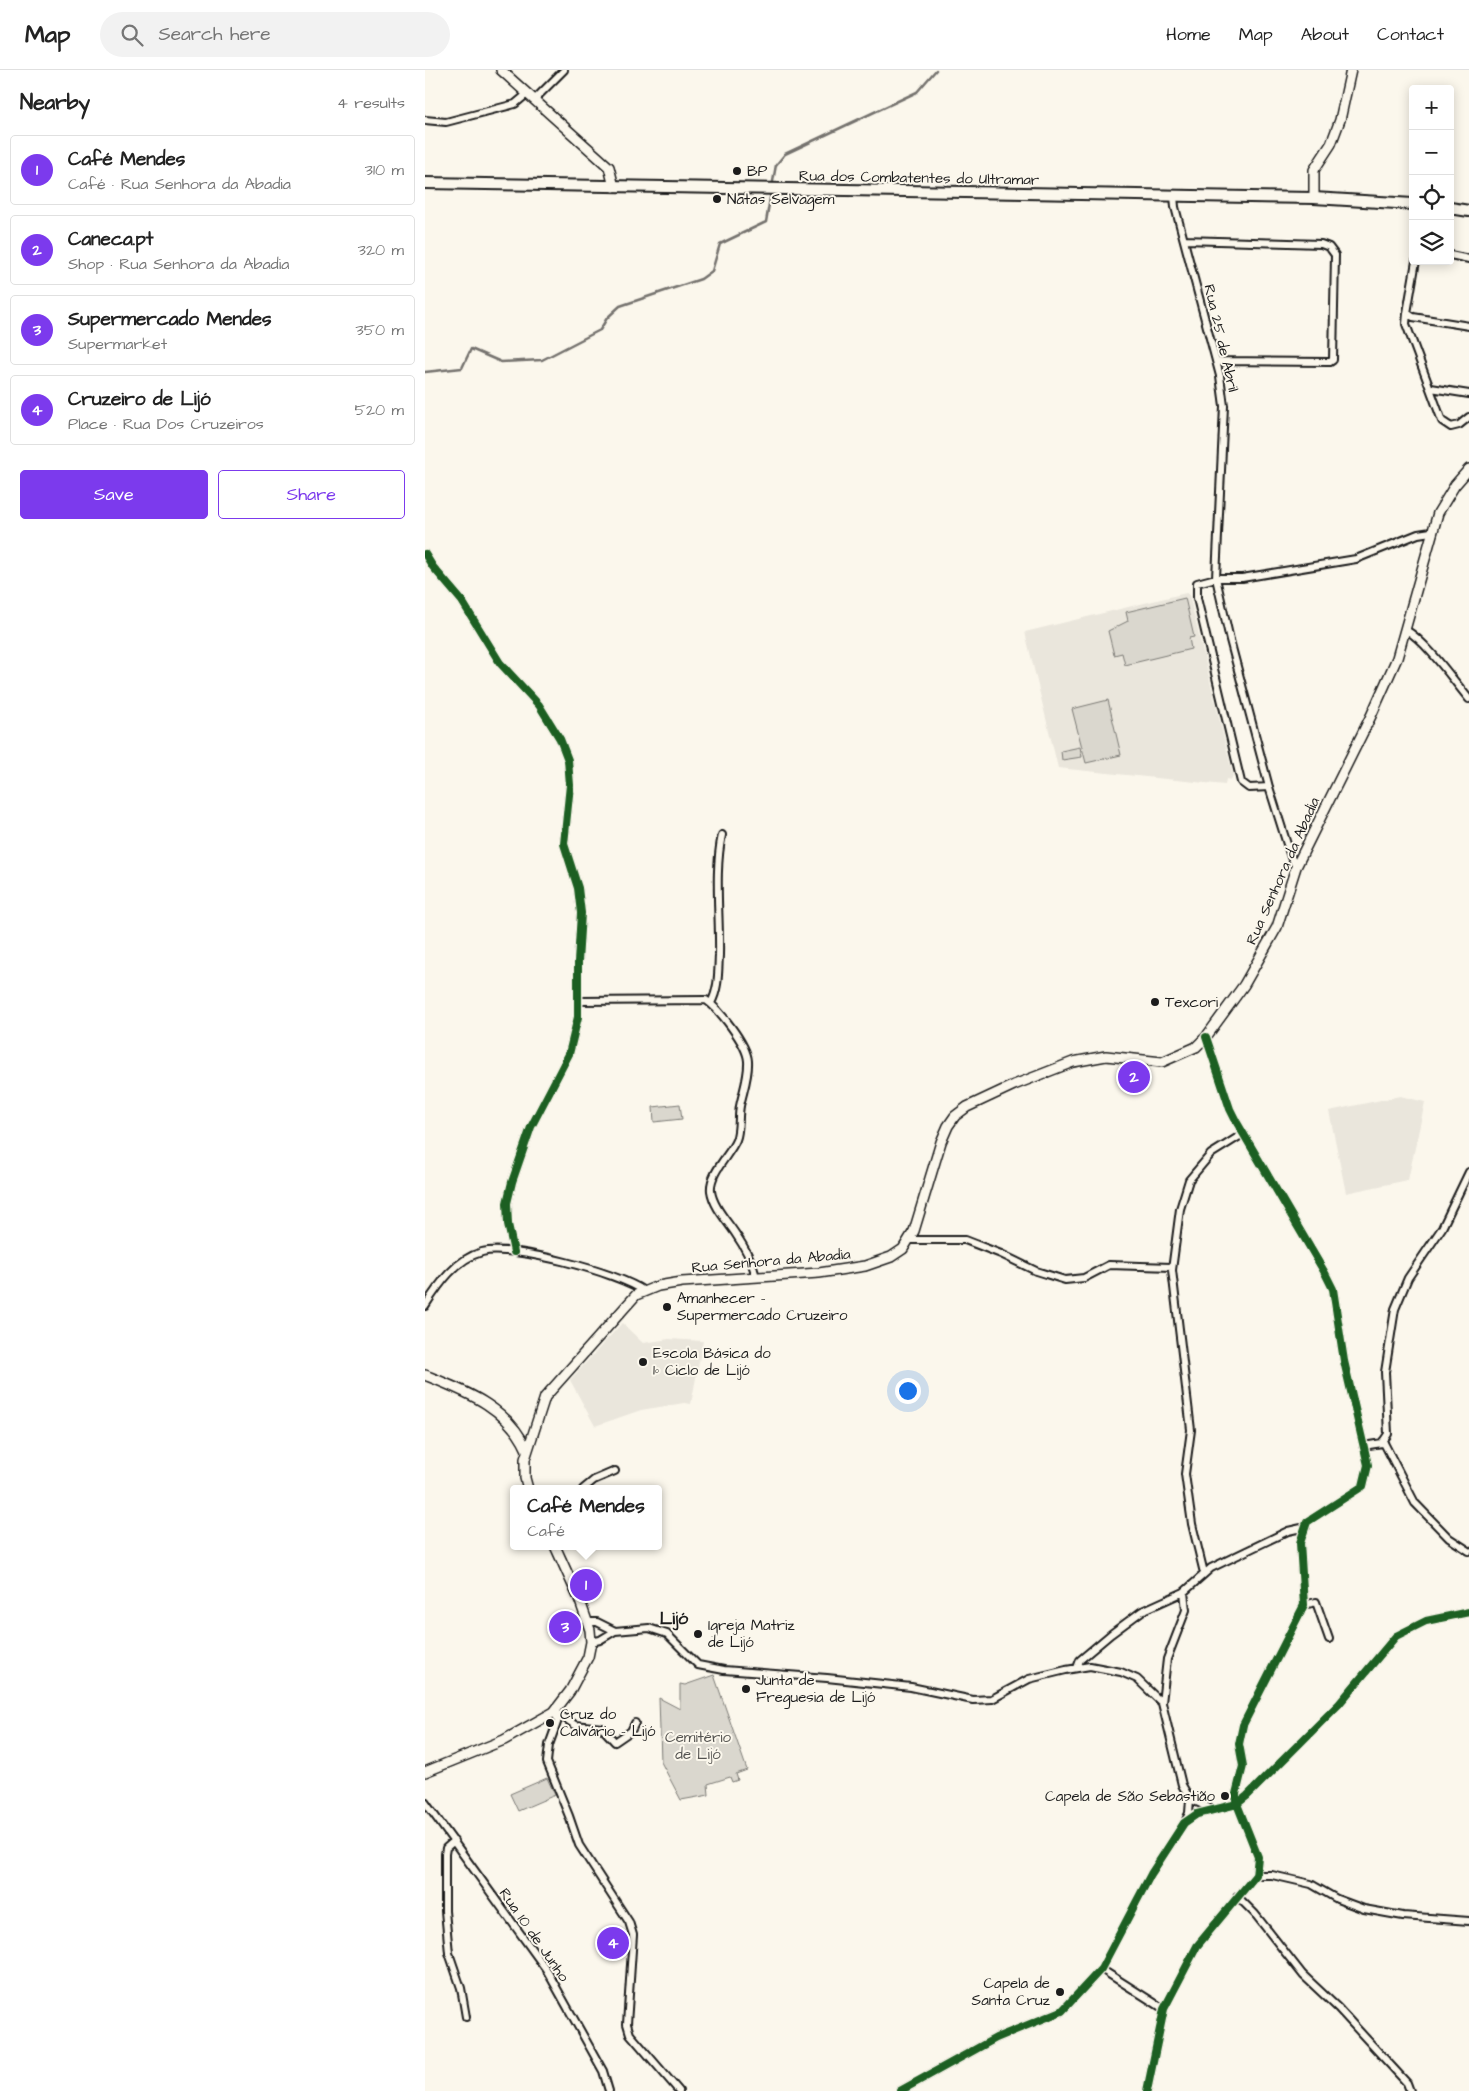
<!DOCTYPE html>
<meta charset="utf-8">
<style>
:root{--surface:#fff;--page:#f2f2f2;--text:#222;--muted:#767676;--line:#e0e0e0;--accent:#7c3aed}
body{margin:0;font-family:"Architects Daughter",sans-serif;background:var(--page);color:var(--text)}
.controls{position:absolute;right:15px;top:15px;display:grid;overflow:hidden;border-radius:5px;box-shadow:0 2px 12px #0003}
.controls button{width:45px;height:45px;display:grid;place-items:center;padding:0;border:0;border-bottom:1px solid var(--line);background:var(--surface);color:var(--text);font:25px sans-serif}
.you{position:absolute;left:482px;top:1320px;width:18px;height:18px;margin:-12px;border:4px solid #fff;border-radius:50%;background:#1a73e8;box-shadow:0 0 0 8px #1a73e833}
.badge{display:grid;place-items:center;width:32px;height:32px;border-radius:50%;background:var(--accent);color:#fff;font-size:16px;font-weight:700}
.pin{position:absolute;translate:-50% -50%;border:2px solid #fff;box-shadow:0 1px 5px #0006}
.popup{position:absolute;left:85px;top:1415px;width:152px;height:65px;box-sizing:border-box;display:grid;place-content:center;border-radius:5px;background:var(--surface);filter:drop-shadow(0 1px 4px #0005);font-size:16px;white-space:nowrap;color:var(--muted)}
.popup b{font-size:19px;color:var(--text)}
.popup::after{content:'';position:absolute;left:50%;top:100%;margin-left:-10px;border:10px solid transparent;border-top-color:var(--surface)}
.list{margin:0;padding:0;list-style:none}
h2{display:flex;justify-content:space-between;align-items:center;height:65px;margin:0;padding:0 20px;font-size:21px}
h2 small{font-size:16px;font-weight:400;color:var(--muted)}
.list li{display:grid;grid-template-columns:32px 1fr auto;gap:15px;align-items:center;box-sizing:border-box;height:70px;margin:0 10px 10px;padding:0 10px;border:1px solid var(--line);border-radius:5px}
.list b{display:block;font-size:19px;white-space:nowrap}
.list p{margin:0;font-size:16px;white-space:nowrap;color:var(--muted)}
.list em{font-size:16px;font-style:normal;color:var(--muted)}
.actions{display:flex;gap:10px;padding:15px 20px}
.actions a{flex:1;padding:11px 0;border:1px solid var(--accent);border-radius:5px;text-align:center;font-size:18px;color:var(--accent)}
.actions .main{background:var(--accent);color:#fff}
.icon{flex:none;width:28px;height:28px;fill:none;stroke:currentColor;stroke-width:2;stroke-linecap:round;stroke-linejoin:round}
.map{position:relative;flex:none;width:1044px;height:2021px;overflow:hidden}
header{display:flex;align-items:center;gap:30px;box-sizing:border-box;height:70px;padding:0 25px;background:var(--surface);border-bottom:1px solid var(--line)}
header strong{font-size:24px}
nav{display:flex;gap:28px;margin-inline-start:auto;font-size:18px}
.search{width:350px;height:45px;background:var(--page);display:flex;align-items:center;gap:12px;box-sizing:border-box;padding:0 18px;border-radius:28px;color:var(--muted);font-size:19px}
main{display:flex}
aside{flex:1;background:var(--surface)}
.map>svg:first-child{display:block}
.built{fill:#eae6dc}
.green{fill:#dad7ce;stroke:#7b7a75}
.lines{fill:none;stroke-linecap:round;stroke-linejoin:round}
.stream{stroke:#74726e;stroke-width:2.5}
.minor-casing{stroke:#1c1c1c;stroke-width:10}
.tertiary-casing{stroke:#1c1c1c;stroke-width:12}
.secondary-casing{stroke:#1c1c1c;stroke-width:12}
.primary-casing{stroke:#1c1c1c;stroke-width:14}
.minor{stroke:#fbf7ec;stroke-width:6}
.tertiary{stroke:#fbf7ec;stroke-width:9}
.secondary{stroke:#fbf7ec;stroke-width:9}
.primary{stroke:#fbf7ec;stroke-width:10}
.cycleway-casing{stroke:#fbf7ec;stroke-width:11}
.cycleway{stroke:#1b5e20;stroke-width:8}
.poi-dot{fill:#1c1c1c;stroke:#fbf7ec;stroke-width:2}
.labels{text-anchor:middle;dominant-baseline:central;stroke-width:4;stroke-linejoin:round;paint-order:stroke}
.poi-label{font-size:15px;fill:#1c1c1c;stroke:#fbf7ec;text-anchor:start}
.street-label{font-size:15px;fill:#1c1c1c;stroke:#fbf7ec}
.park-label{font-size:15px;fill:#555451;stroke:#fbf7ec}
.quarter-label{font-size:18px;font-weight:bold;fill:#1c1c1c;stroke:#fbf7ec}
</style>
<header>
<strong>Map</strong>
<div class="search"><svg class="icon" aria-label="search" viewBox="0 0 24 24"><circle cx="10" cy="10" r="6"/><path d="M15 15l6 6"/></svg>Search here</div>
<nav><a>Home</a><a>Map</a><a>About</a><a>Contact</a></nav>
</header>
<main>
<aside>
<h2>Nearby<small>4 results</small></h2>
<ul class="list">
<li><span class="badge">1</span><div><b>Café Mendes</b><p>Café · Rua Senhora da Abadia</p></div><em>310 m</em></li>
<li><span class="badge">2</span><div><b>Caneca.pt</b><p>Shop · Rua Senhora da Abadia</p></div><em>320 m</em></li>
<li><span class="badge">3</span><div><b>Supermercado Mendes</b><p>Supermarket</p></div><em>350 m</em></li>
<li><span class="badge">4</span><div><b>Cruzeiro de Lijó</b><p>Place · Rua Dos Cruzeiros</p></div><em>520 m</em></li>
</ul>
<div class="actions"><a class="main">Save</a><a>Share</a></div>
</aside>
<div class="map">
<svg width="1044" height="2021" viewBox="0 0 1044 2021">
<rect width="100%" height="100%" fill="#fbf7ec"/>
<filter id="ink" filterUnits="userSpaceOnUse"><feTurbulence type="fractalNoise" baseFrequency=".02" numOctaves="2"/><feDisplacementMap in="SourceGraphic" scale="10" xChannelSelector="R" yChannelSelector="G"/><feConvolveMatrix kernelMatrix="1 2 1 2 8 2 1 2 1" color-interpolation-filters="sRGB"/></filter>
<g filter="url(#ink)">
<!-- built -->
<path class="built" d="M 761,523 L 764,524 L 808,705 L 806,710 L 801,709 L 800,715 L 633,698 L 600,562 Z
M 975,1026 L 1000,1032 L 983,1110 L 921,1123 L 904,1041 Z
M 197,1253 L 218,1273 L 244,1269 L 278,1271 L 266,1334 L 259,1333 L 216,1340 L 170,1356 L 145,1310 Z"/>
<!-- green -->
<path class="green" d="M 760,528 L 769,567 L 764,568 L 766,579 L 700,595 L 697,583 L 689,585 L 683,561 L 703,551 L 701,542 Z
M 683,630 L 696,685 L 661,693 L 647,639 Z
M 655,677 L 657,687 L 637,690 L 636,681 Z
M 255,1034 L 257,1049 L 229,1052 L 228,1037 Z
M 289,1605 L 322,1700 L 311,1704 L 313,1710 L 307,1712 L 305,1707 L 283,1714 L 284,1725 L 256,1730 L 236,1692 L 234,1628 L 255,1639 L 255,1614 L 260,1615 Z
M 122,1708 L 130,1725 L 93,1741 L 85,1724 Z"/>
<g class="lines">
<!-- stream -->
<path class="stream" d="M 347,117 L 351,95 L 360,84 L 492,22 L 511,0
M 0,302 L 37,298 L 46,279 L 76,292 L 117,290 L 175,260 L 182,248 L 195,236 L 276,209 L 287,201 L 295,174 L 341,152 L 346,122"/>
<!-- minor casing -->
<g class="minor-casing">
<path id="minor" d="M 109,30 L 139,0
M 0,50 L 21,52 L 90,34 L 102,24
M 749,126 L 750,137 L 795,306 L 799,336 L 791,508 L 805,570 L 844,717 L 866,787 L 871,797
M 759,170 L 896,174 L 904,177 L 910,185 L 908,290 L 905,292 L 791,291
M 1025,185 L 1044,189
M 991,191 L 982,243 L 988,247 L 1044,256
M 982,243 L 981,254 L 1017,351 L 1026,357 L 1034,355 L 1044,347
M 1006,318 L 1044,324
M 0,484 L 8,497 L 37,531 L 75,593 L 114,635 L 135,669 L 143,690 L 145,715 L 139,774 L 153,818 L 156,843 L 153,892 L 153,947 L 144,984 L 106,1057 L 87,1112 L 82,1133 L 83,1154 L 89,1182
M 981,560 C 1002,572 1028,610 1044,629
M 844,717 L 824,718 L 816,712 L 772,528 L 772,513 L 791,508 L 817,508 L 931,489 L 993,464 L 1006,462
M 154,931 L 281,930 C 294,939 322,974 323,991 C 324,1006 318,1021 315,1036 C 313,1047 315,1060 311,1070 C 305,1085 284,1103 286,1121 C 288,1136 302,1151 310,1163 C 319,1176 328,1192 331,1208
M 286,933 C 294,918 293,902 294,885 C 295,848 289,801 297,765
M 484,1170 L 540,1170 L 576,1184 L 611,1201 L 640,1210 L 659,1208 L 684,1195 L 747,1197
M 0,1236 C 14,1214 31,1189 57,1182 C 87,1174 194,1203 219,1221
M 958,1371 L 990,1433 L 1024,1468 L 1044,1481
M 938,1376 L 957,1373 L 963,1364 L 960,1302 L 970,1239 L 983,1208 L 1017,1158 L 1044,1102
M 158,1419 L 169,1410 L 190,1401
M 779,1503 L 767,1454 L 760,1404 L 766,1360 L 747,1200 L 755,1139 L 764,1110 L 786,1084 L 818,1064
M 879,1535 L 891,1532 L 904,1569
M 164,1552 L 172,1552 L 190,1561
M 166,1572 L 175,1570 L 190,1561 L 224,1558 L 242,1564 L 273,1595 L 299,1600 L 402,1608 L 486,1617 L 548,1630 L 567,1629 L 604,1609 L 641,1600 L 665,1596 L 696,1602 L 712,1609 L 737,1633 L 757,1715 L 765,1729 L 787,1739
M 652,1598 L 655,1590 L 686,1564 L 717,1541 L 759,1522 L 786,1498 L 863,1461 L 881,1457
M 737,1633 L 742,1589 L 761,1540 L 759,1522
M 129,1642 L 133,1650 L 124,1675 L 122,1692 L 144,1746 L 154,1775 L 204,1852 L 208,1865 L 202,1954 L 205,1964 L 254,2021
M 131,1642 L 150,1655 L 177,1658 L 190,1672 L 206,1661 L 210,1653
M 0,1732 L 121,1899 L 178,2001 L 184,2021
M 760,1752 L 764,1743 L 765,1729
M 29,1771 L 21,1778 L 20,1784 L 20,1841 L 24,1883 L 36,1918 L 41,1947
M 831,1805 L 847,1805 L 886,1814 L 912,1829 L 939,1839 L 978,1846 L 1044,1851
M 812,1826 L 830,1844 L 878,1905 L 913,1938 L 982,2013 L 985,2021
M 676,1899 L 739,1939
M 475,2021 L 571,1968 L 637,1941 L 676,1899 L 726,1804 L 759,1753 L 772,1744 L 812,1734 L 822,1726 L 914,1634 L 971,1566 L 1001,1551 L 1044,1542
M 722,2021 L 739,1939 L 772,1876 L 831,1805 L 833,1787 L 812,1734 L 811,1724 L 818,1696 L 814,1674 L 818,1655 L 879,1535 L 875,1473 L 882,1452 L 938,1416 L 943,1395 L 919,1291 L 908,1219 L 900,1203 L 811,1051 L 805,1039 L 781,967"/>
</g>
<!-- tertiary casing -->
<g class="tertiary-casing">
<path id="tertiary" d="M 76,0 L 184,97 L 189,117
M 889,128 L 889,100 L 906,74 L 915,50 L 926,0
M 0,1305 C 42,1322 83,1337 102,1380"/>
</g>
<!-- secondary casing -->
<g class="secondary-casing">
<path id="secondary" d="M 103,1419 L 100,1408 L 100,1389 L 120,1327 L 211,1225 L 233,1216 L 257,1212 L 394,1203 L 440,1196 L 466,1187 L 478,1179 L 489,1161 L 516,1072 L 523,1056 L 530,1046 L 542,1037 L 589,1015 L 648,992 L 681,986 L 737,992 L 771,977 L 781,967 L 819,915 L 852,857 L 871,797 L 946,646 L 972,588 L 1013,443 L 1030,415 L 1044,399
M 0,1702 L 79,1670 L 129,1642 L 145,1621 L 163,1587 L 166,1572 L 165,1560 L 155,1531 L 130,1476"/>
</g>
<!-- primary casing -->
<g class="primary-casing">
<path id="primary" d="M 0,113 L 889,128 L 988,134
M 1025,138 L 1044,141"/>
</g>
<!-- minor -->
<use href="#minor" class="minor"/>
<!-- tertiary -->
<use href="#tertiary" class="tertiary"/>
<!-- secondary -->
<use href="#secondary" class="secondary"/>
<!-- primary -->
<use href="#primary" class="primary"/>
<!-- cycleway casing -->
<g class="cycleway-casing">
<path id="cycleway" d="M 0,484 L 8,497 L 37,531 L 75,593 L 114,635 L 135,669 L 143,690 L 145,715 L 139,774 L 153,818 L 156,843 L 153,892 L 153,947 L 144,984 L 106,1057 L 87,1112 L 82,1133 L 83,1154 L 89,1182
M 475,2021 L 571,1968 L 637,1941 L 676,1899 L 726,1804 L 759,1753 L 772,1744 L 812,1734 L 822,1726 L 914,1634 L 971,1566 L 1001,1551 L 1044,1542
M 722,2021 L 739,1939 L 772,1876 L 831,1805 L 833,1787 L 812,1734 L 811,1724 L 818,1696 L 814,1674 L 818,1655 L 879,1535 L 875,1473 L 882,1452 L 938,1416 L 943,1395 L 919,1291 L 908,1219 L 900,1203 L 811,1051 L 805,1039 L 781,967"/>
</g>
<!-- cycleway -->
<use href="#cycleway" class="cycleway"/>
</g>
</g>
<!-- markers -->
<g class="poi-dot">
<circle cx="312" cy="101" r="5"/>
<circle cx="292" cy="129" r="5"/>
<circle cx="730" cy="932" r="5"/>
<circle cx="242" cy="1237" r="5"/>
<circle cx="218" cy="1292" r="5"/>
<circle cx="273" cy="1564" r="5"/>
<circle cx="321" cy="1619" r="5"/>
<circle cx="125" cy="1653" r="5"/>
<circle cx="800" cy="1726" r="5"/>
<circle cx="635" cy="1922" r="5"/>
</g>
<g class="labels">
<!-- poi labels -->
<g class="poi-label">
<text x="322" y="101">BP</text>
<text x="302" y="129">Natas Selvagem</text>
<text x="740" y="932">Texcori</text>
<text x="252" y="1228">Amanhecer -<tspan x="252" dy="17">Supermercado Cruzeiro</tspan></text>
<text x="228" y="1283">Escola Básica do<tspan x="228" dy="17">1º Ciclo de Lijó</tspan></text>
<text x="283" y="1555">Igreja Matriz<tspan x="283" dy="17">de Lijó</tspan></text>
<text x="331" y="1610">Junta de<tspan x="331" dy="17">Freguesia de Lijó</tspan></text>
<text x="135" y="1644">Cruz do<tspan x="135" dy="17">Calvário - Lijó</tspan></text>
<text x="790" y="1726" text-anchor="end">Capela de São Sebastião</text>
<text x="625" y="1913" text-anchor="end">Capela de<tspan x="625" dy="17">Santa Cruz</tspan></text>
</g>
<!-- street labels -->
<g class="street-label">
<text transform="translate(494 108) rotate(1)">Rua dos Combatentes do Ultramar</text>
<text transform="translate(796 268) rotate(77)">Rua 25 de Abril</text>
<text transform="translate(858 801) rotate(-66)">Rua Senhora da Abadia</text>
<text transform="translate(346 1191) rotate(-5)">Rua Senhora da Abadia</text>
<text transform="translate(109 1865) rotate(55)">Rua 10 de Junho</text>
</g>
<!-- park labels -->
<g class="park-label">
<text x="273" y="1667">Cemitério<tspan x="273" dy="17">de Lijó</tspan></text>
</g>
<!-- quarter labels -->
<g class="quarter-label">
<text x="249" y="1548">Lijó</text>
</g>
</g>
</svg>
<div class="controls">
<button>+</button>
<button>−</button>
<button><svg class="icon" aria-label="locate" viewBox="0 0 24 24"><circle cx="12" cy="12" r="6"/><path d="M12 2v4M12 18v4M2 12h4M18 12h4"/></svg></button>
<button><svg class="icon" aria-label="layers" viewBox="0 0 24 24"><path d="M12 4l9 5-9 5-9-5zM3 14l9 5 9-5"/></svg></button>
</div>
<div class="you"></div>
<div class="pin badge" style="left:161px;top:1515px">1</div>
<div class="popup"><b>Café Mendes</b>Café</div>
<div class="pin badge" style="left:709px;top:1007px">2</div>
<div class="pin badge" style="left:140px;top:1557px">3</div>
<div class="pin badge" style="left:188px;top:1873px">4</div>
</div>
</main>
